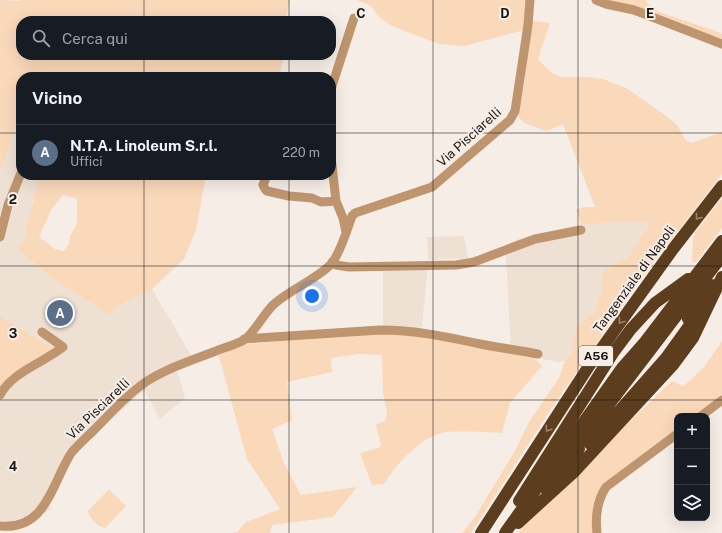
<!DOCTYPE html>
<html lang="it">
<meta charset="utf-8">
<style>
:root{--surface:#171b24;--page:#242831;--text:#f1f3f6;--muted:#9ea1a6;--line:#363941;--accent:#89afc7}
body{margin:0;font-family:"Public Sans",sans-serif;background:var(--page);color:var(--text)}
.controls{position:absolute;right:12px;bottom:12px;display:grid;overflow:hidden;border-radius:8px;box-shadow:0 4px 16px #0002}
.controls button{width:36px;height:36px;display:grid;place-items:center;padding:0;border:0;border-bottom:1px solid var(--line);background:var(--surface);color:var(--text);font:20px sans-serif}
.you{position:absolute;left:312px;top:296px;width:14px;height:14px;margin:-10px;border:3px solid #fff;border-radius:50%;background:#1a73e8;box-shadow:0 0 0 6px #1a73e833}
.badge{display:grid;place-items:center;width:26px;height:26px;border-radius:50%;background:var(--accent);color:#fff;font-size:13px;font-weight:700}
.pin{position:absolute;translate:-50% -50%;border:2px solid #fff;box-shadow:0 1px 4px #0006}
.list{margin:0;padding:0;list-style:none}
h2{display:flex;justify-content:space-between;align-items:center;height:52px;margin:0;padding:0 16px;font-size:17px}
h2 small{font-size:13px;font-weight:400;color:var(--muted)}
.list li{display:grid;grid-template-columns:26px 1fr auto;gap:12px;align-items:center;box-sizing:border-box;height:56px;padding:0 16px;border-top:1px solid var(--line)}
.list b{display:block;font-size:15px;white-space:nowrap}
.list p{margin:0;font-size:13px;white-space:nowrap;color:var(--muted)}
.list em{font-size:13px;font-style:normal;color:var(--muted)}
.icon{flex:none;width:22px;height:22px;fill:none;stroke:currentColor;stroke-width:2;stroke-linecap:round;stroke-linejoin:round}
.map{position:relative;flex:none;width:722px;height:533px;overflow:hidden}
.search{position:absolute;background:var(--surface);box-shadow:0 4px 16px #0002;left:16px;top:16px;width:320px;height:44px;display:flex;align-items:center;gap:10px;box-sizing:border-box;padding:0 14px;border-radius:16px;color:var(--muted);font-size:15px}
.panel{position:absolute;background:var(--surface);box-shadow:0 4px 16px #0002;left:16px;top:72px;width:320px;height:108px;border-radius:16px}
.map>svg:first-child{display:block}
.built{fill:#efe0d4}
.green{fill:#fad8ba;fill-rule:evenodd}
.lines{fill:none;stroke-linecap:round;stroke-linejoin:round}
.street{stroke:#be956f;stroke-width:9}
.highway{stroke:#5c3d1d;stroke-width:12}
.oneway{stroke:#9a836d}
.grid{fill:none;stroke:#181512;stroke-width:1;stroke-opacity:0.55}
.labels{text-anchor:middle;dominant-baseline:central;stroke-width:4;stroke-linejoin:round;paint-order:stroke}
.shield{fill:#f6ede6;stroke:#5b5652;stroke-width:1}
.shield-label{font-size:12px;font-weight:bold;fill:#181512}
.street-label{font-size:13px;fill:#181512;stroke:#f6ede6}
.grid-label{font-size:13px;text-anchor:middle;font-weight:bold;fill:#181512;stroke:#f6ede6;stroke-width:4;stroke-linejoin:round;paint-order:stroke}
</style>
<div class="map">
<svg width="722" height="533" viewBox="0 0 722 533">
<rect width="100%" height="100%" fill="#f6ede6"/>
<!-- built -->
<path class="built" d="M 18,122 L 21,123 L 21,175 L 42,175 L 39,180 L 32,203 L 32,210 L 27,223 L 24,243 L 18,249 L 49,276 L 109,315 L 121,304 L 152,289 L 195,362 L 177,370 L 185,398 L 160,419 L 145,391 L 137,396 L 107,424 L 102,419 L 69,452 L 44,501 L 52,508 L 30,525 L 0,530 L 0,390 L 54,349 L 0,316 L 0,171 Z
M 616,221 L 647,221 L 649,225 L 628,257 L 604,270 L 605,288 L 593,314 L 578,325 L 571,353 L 565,360 L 559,362 L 511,353 L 506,255 L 504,246 L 519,239 L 560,229 L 581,224 Z
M 464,236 L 468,258 L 428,260 L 427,237 Z
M 428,267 L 421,334 L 383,332 L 383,269 Z"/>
<!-- green -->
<path class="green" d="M 0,0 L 20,1 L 20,0 L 290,0 L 285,21 L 21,21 L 21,55 L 284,55 L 279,77 L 21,77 L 21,123 L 18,122 L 0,171 Z
M 357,0 L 527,0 L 524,30 L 464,46 L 439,44 L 392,26 L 379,17 L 371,6 Z
M 602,0 L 645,0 L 651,7 L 659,12 L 713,30 L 722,34 L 722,40 Z
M 531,21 L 550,23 L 538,59 L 551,72 L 561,77 L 585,77 L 603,79 L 626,88 L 661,112 L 677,125 L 685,139 L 691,143 L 722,132 L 722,174 L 643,276 L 553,406 L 471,533 L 462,533 L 475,517 L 516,449 L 529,422 L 559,378 L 565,360 L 571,353 L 577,325 L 593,314 L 604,288 L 601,286 L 604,270 L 628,257 L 649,225 L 647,221 L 581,224 L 576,210 L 584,207 L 595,207 L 563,124 L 546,131 L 524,123 L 518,116 L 524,85 Z
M 42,175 L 206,175 L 196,230 L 184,259 L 152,289 L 121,304 L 109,315 L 49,276 L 18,249 C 25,241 26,234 27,223 C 28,219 30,215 31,211 C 34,200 35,185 42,175 ZM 63,195 L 77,199 L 77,224 L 70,236 L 69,244 L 64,251 L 55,249 L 39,237 L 51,210 Z
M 722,198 L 722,228 L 696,262 L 693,263 L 692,261 L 693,238 L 697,230 Z
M 0,316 L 54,349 L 0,390 Z
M 383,332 L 421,334 L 533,357 L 542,366 L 510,403 L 502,433 C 486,432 462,430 447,432 C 422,435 396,464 384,484 L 372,485 L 360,453 L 381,447 L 376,424 L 385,421 L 387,412 L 383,393 L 382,355 L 358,354 L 331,358 L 332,372 L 287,382 L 292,420 L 272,429 L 284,463 L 301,495 L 357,487 L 333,517 L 272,525 L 270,533 L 232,533 L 238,531 L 246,522 L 280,509 L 247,459 L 218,353 L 238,345 Z
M 722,341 L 722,394 L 694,416 L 677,416 L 677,429 L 605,482 L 595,533 L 518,533 C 566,479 620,431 672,381 L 684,386 L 704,367 Z
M 109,489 L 126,506 L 105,528 L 99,526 L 89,516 L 88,511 Z"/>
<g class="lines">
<!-- street -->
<path class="street" d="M 596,0 L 606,4 L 634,10 L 722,44
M 331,89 L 354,18
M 331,157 L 336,201 L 343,218 L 346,232
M 267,175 L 263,185 L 265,189 L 267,191 L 289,196 L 312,198 L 321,202 L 336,201
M 0,237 L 8,205 L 21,173
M 332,262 L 336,265 L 349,267 L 456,265 L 474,262 L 535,239 L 581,230
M 244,339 L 380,330 C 415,330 447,337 480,344 C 499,348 519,350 538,354
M 0,395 C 12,372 43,363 63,347 L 42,332
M 701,416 L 722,400
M 0,526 C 39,530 49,497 63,468 C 66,463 68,457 72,452 C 79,444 88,436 95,429 C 110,414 123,399 139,387 C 157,372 194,359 216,351 C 225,347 235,345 244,340 C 254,333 263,315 273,305 C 290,289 318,279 332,263 C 341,251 347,230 352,216 L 355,213 L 432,187 L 510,120 L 515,111 L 528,25 L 530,0
M 597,533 C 595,516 597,501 606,487 L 677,434"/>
<!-- highway -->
<path class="highway" d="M 688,319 L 712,285
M 590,444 L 666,358 L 697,315
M 571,454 L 722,256
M 546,489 L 579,449
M 519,501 L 613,353 L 631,329 L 655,303 L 688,279
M 518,523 L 575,471 L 673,365 L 693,338 L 722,277
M 481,533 L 589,366 L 673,249 L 722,186
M 505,533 L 622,368 L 645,342 L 722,241"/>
</g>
<!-- one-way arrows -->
<defs><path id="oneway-chevron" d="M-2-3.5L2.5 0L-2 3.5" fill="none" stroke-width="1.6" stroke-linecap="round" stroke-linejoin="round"/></defs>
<g class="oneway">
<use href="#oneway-chevron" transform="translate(698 217) rotate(128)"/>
<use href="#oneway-chevron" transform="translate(621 321) rotate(126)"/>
<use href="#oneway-chevron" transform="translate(548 429) rotate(123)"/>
</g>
<!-- grid -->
<path class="grid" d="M 144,0 L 144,21M 289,0 L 289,21M 433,0 L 433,533M 578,0 L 578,533M 144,55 L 144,77M 289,55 L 289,77M 0,133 L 21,133M 331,133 L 722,133M 144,175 L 144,533M 289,175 L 289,533M 0,266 L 722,266M 0,400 L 722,400"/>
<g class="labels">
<!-- shield labels -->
<rect class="shield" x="579" y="346" width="34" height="20" rx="3"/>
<g class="shield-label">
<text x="596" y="356">A56</text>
</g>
<!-- street labels -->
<g class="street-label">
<text transform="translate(469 137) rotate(-42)">Via Pisciarelli</text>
<text transform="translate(634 279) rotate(-54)">Tangenziale di Napoli</text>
<text transform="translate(98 409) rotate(-44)">Via Pisciarelli</text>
</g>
</g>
<g class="grid-label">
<text x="361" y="18">C</text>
<text x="505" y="18">D</text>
<text x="650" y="18">E</text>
<text x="13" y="204">2</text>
<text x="13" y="338">3</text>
<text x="13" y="471">4</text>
</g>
</svg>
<div class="controls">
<button>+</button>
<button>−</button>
<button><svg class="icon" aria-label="layers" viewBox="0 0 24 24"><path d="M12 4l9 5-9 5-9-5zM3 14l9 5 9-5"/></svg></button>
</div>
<div class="you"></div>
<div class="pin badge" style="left:60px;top:313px;background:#5c6f8a">A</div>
<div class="search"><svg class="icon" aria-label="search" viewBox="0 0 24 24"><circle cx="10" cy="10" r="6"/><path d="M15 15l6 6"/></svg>Cerca qui</div>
<section class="panel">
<h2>Vicino<small></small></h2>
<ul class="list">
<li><span class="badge" style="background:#5c6f8a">A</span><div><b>N.T.A. Linoleum S.r.l.</b><p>Uffici</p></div><em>220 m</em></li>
</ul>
</section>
</div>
